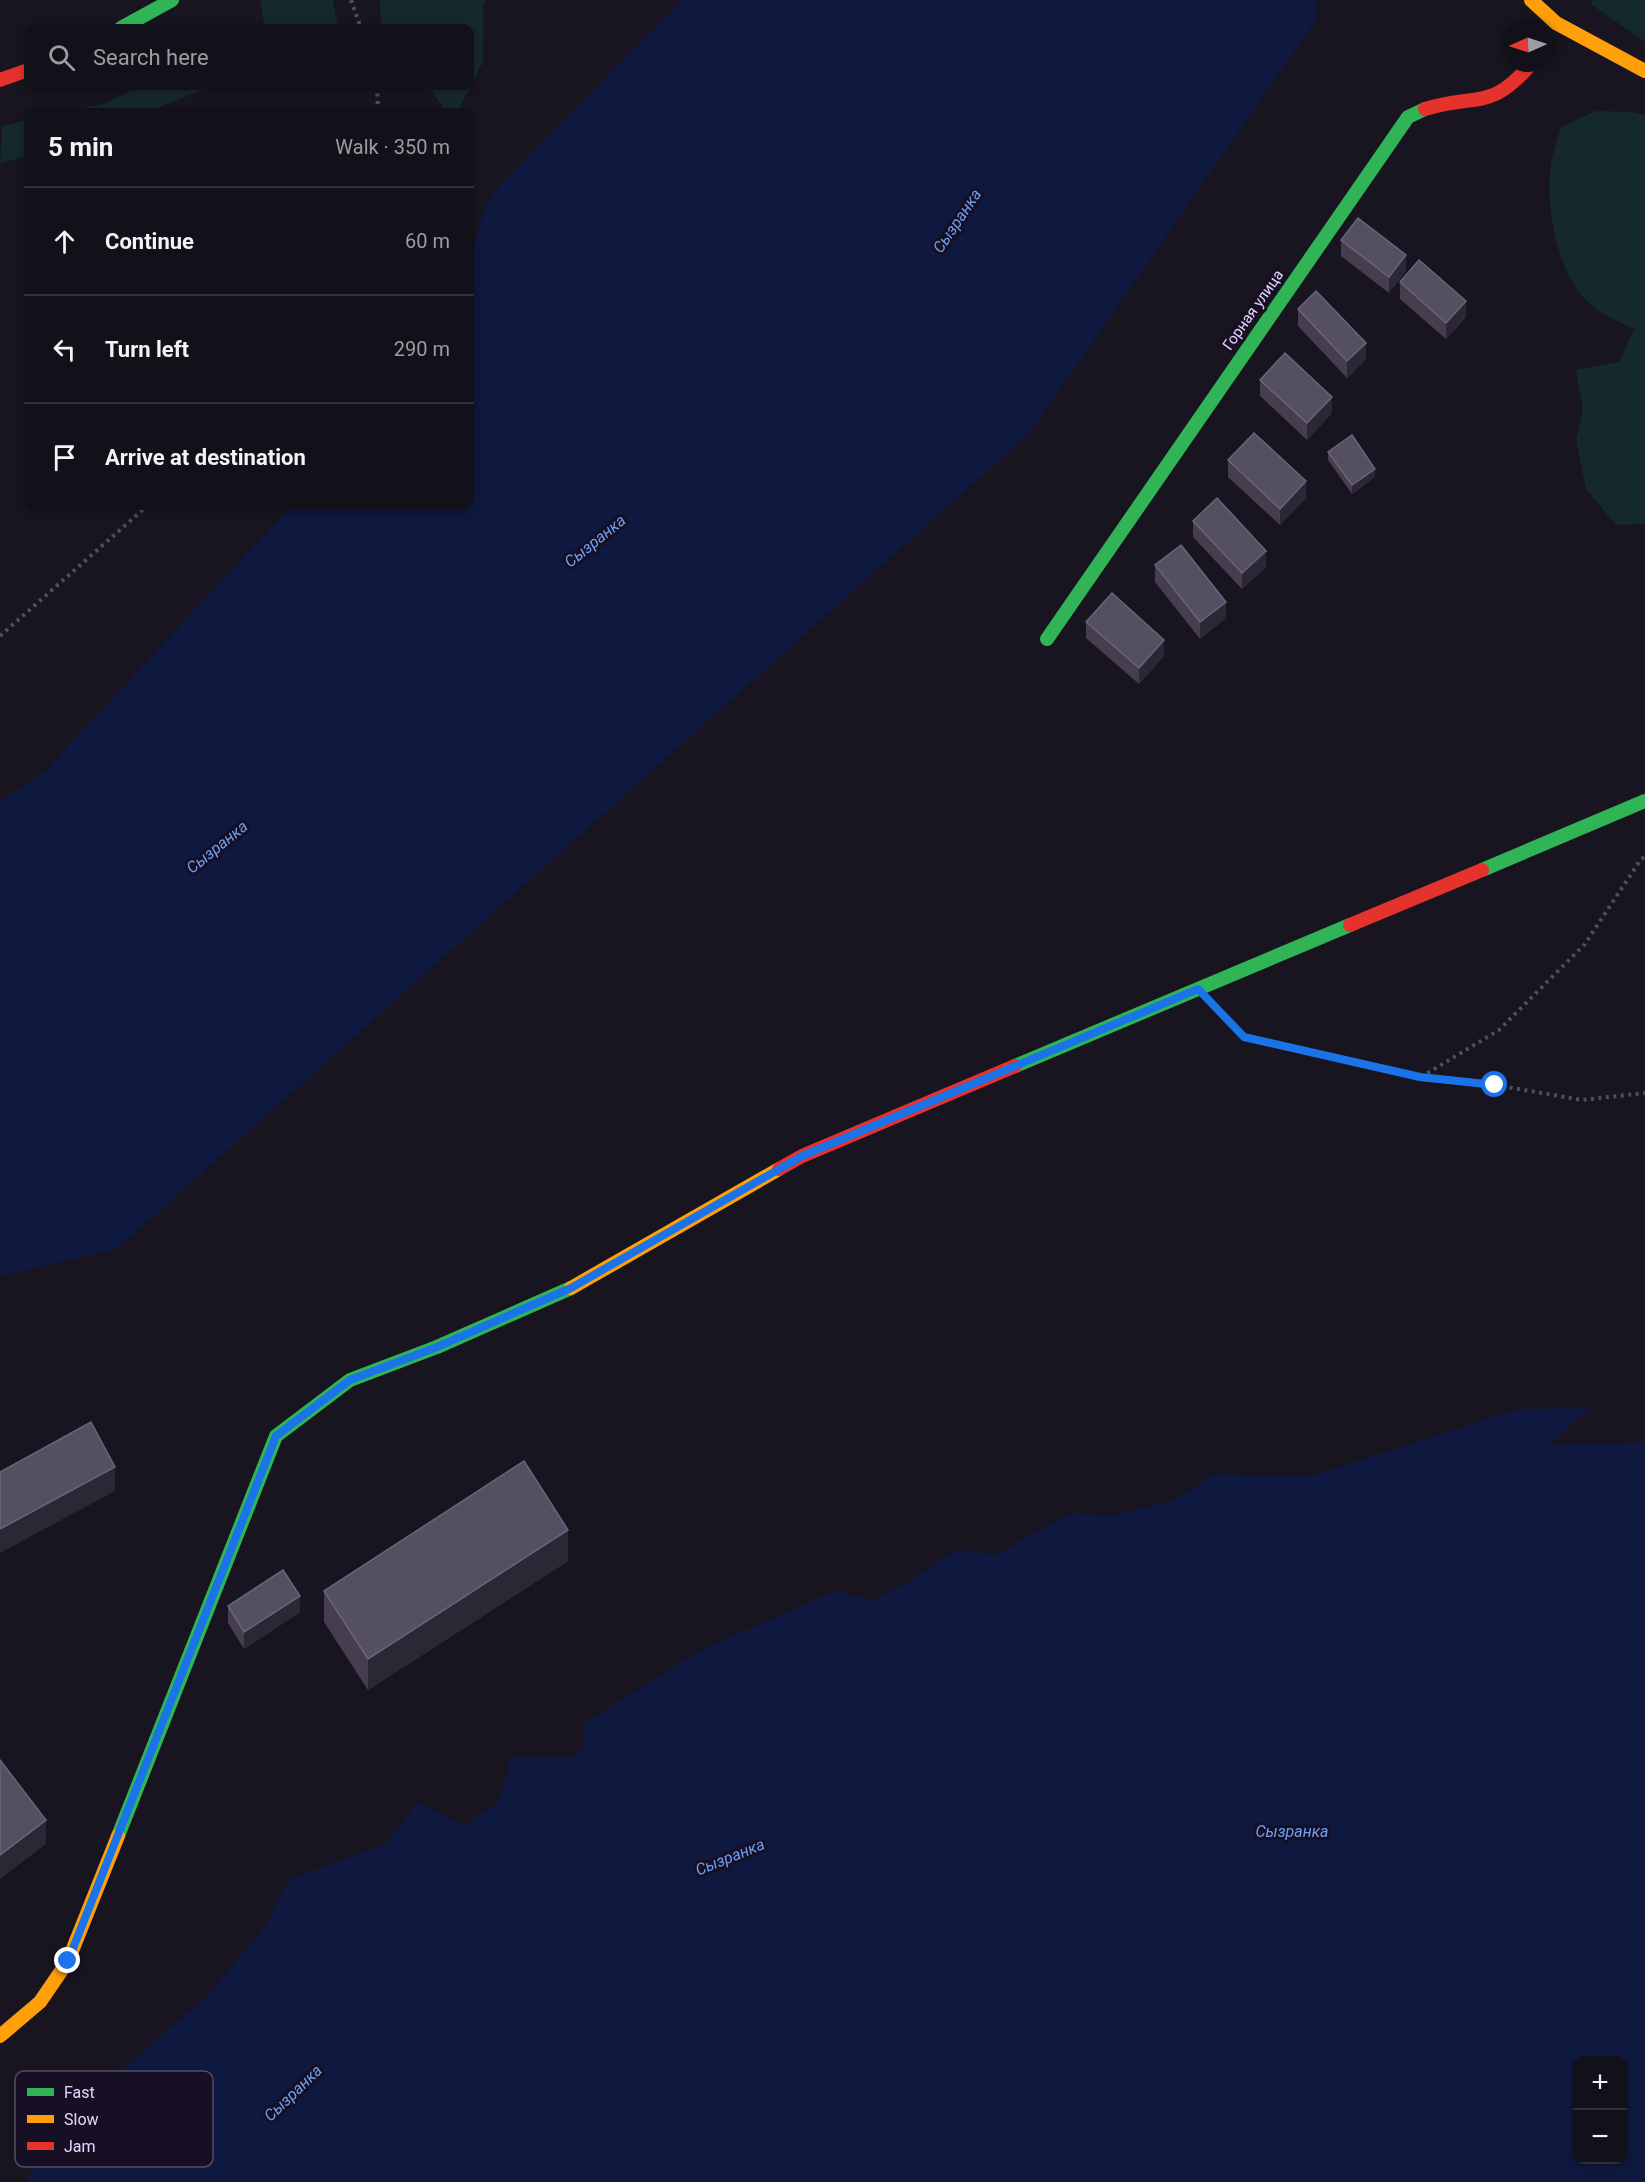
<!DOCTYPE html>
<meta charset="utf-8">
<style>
:root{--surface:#121018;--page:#1f1e25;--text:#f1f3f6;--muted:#9c9da2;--line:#313037}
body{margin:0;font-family:Roboto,sans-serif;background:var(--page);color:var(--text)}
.controls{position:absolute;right:18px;bottom:18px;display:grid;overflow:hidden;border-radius:12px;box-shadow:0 3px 9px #0003}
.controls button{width:54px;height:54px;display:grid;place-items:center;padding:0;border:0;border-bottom:2px solid var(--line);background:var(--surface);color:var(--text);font:30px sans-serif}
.compass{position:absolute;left:1501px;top:18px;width:54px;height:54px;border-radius:50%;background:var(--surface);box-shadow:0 3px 9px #0003;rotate:267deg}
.stop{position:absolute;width:18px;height:18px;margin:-14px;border:4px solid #1a73e8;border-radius:50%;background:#fff}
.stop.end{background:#1a73e8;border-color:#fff;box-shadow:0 2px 6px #0008}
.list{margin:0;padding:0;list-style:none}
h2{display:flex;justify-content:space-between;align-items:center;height:78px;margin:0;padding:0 24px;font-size:26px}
h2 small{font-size:20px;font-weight:400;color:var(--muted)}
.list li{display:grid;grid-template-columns:39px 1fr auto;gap:18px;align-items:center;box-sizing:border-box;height:108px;padding:0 24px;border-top:2px solid var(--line)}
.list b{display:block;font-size:22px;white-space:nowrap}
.list em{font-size:20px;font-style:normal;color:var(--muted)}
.icon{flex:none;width:33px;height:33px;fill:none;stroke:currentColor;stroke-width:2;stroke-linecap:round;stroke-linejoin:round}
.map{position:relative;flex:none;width:1645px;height:2182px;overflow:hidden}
.search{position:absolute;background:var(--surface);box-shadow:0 3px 9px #0003;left:24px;top:24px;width:450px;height:66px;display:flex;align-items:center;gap:15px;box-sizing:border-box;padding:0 21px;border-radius:12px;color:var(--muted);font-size:22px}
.panel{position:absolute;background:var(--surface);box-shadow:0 3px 9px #0003;left:24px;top:108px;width:450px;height:402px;border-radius:12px}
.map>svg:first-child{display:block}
.green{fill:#15282c}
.water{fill:#0f183e;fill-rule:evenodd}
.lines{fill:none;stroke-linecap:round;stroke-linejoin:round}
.path{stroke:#4a5261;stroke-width:4;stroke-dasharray:3 4.5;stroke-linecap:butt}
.fast{stroke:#30b455;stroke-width:14}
.slow{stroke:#ff9f0a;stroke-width:14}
.jam{stroke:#e5322d;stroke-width:14}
.wall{fill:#443e4f}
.shaded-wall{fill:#2b2734}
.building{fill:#554f62;stroke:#6b647a;stroke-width:1.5}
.route{stroke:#1a73e8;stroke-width:8}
.labels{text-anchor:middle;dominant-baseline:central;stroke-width:6;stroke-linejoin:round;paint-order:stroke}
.street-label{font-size:15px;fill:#e1d7fc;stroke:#171025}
.water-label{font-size:16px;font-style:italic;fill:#6ca0f6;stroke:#171025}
.key{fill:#171025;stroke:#544c66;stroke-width:1.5}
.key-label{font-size:16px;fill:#e1d7fc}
</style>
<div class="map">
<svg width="1645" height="2182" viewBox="0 0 1645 2182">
<rect width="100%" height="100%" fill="#181520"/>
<!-- green -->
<path class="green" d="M 260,0 L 333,0 L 338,28 L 265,28 Z
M 380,0 L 487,0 L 483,4 L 483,62 L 457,112 L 447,112 L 427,86 L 470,86 L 470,28 L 384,28 L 381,24 Z
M 1591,0 L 1645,0 L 1645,42 L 1592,5 Z
M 139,86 L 214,86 L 146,112 L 64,112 L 107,103 Z
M 1596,111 L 1632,112 L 1645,115 L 1645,524 L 1616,525 L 1586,489 L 1576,440 L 1583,409 L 1576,370 L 1619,362 L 1634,329 C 1617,321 1601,315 1587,301 C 1558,275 1546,209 1550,171 C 1551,157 1557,141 1561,127 Z
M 28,120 L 28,155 L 0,164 L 2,126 Z"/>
<!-- water -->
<path class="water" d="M 681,0 L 1317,0 L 1316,20 L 1029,434 L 117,1249 L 0,1276 L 0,801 L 44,772 L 291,506 L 470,506 L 470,259 L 484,209 L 494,192 Z
M 1590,1408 L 1549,1445 L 1645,1442 L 1645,2182 L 26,2182 L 48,2134 L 208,1995 L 265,1927 L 288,1880 L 387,1843 L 418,1801 L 465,1826 L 499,1800 L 511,1757 L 571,1758 L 583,1748 L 584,1723 L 701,1650 L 835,1591 L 873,1600 L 904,1584 L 958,1549 L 995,1555 L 1072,1513 L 1111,1516 L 1173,1501 L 1214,1474 L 1311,1476 L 1518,1409 ZM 1578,2060 L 1622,2060 L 1622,2160 L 1578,2160 Z"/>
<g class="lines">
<!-- path -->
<path class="path" d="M 351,0 L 361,28
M 377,86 L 378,112
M 0,636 L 147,506
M 1224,1016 L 1243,1037 L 1420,1077 L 1495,1085 L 1582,1100 L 1645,1093
M 1421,1077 L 1499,1030 L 1585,944 L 1641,859 L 1645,857"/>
<!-- fast -->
<path class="fast" d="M 121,28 L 172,0
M 1047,639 L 1408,117 L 1425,109
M 1482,870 L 1645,801
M 1015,1066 L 1350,925
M 118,1836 L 276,1436 L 350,1380 L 437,1347 L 571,1288"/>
<!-- slow -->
<path class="slow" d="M 1531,0 L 1556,23 L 1645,71
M 571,1288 L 779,1169
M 0,2036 L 40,2002 L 68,1961 L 118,1836"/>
<!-- jam -->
<path class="jam" d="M 0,80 L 28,70
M 1425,109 C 1478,93 1490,112 1532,63
M 1350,925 L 1482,870
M 779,1169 L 802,1156 L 1015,1066"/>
</g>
<!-- wall -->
<path class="wall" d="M 1341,240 L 1406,271 L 1389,293 L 1341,256 Z
M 1400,282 L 1466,317 L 1446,339 L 1400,299 Z
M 1298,309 L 1366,359 L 1347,378 L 1298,326 Z
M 1260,380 L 1332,413 L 1307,440 L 1260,396 Z
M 1328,452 L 1375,477 L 1352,494 L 1328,460 Z
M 1228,460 L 1306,498 L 1280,525 L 1228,477 Z
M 1193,521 L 1266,567 L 1242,589 L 1193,537 Z
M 1155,565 L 1226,618 L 1200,639 L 1155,582 Z
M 1086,622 L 1164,656 L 1139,684 L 1086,638 Z
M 568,1561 L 368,1690 L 324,1622 L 324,1591 Z
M 228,1606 L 300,1612 L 244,1649 L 228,1623 Z"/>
<!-- shaded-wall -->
<path class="shaded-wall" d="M 1406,255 L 1406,271 L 1389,293 L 1389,277 Z
M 1466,301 L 1466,317 L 1446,339 L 1446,323 Z
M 1366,343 L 1366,359 L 1347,378 L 1347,361 Z
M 1332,397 L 1332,413 L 1307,440 L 1307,423 Z
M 1375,469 L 1375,477 L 1352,494 L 1352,485 Z
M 1306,481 L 1306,498 L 1280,525 L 1280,509 Z
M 1266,551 L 1266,567 L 1242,589 L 1242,573 Z
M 1226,602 L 1226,618 L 1200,639 L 1200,622 Z
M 1164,640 L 1164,656 L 1139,684 L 1139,668 Z
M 115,1467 L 115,1491 L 0,1553 L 0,1529 Z
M 568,1530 L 568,1561 L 368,1690 L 368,1659 Z
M 300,1596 L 300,1612 L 244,1649 L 244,1632 Z
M 46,1820 L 46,1844 L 0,1879 L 0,1855 Z"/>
<!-- building -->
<path class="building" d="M 1358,218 L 1406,255 L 1389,277 L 1341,240 Z
M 1419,260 L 1466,301 L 1446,323 L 1400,282 Z
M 1316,291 L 1366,343 L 1347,361 L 1298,309 Z
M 1285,353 L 1332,397 L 1307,423 L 1260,380 Z
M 1254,433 L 1306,481 L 1280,509 L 1228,460 Z
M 1352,435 L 1375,469 L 1352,485 L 1328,452 Z
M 1217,498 L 1266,551 L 1242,573 L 1193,521 Z
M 1181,545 L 1226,602 L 1200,622 L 1155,565 Z
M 1112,593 L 1164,640 L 1139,668 L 1086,622 Z
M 91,1422 L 115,1467 L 0,1529 L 0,1472 Z
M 524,1461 L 568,1530 L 368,1659 L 324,1591 Z
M 283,1570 L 300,1596 L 244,1632 L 228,1606 Z
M 0,1760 L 46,1820 L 0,1855 Z"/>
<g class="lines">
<!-- route -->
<path class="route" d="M 68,1961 L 276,1436 L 350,1380 L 437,1347 L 571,1288 L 802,1156 L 1198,989 L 1244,1037 L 1420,1077 L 1495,1085"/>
</g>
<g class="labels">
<!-- street labels -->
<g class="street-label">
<text transform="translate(1253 310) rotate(-55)">Горная улица</text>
</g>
<!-- water labels -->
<g class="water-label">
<text transform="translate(957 221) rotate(-56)">Сызранка</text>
<text transform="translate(595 541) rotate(-39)">Сызранка</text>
<text transform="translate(217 847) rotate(-39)">Сызранка</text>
<text x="1292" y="1831">Сызранка</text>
<text transform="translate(730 1857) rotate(-22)">Сызранка</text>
<text transform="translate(293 2093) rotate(-44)">Сызранка</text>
</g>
</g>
<!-- legend -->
<rect x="15" y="2071" width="198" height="96" rx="9" class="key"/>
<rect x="27" y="2088" width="27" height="8" fill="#30b455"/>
<rect x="27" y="2115" width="27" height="8" fill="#ff9f0a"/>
<rect x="27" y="2142" width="27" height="8" fill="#e5322d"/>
<g class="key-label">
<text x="64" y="2098">Fast</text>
<text x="64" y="2125">Slow</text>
<text x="64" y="2152">Jam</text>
</g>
</svg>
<div class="controls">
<button>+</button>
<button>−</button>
</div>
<svg class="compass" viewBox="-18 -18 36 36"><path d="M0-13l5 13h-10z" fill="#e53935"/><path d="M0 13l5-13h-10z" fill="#9c9da2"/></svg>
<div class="stop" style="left:1495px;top:1085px"></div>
<div class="stop end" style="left:68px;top:1961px"></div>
<div class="search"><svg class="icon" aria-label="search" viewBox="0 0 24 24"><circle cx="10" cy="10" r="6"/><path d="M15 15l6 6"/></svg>Search here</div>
<section class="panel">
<h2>5 min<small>Walk · 350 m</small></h2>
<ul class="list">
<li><svg class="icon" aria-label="ahead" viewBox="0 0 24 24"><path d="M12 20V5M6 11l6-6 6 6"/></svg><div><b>Continue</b></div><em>60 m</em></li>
<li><svg class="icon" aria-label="left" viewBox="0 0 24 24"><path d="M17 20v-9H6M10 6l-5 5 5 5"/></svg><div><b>Turn left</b></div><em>290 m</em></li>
<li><svg class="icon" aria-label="arrive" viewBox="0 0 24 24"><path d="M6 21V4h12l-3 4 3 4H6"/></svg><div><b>Arrive at destination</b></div></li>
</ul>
</section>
</div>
